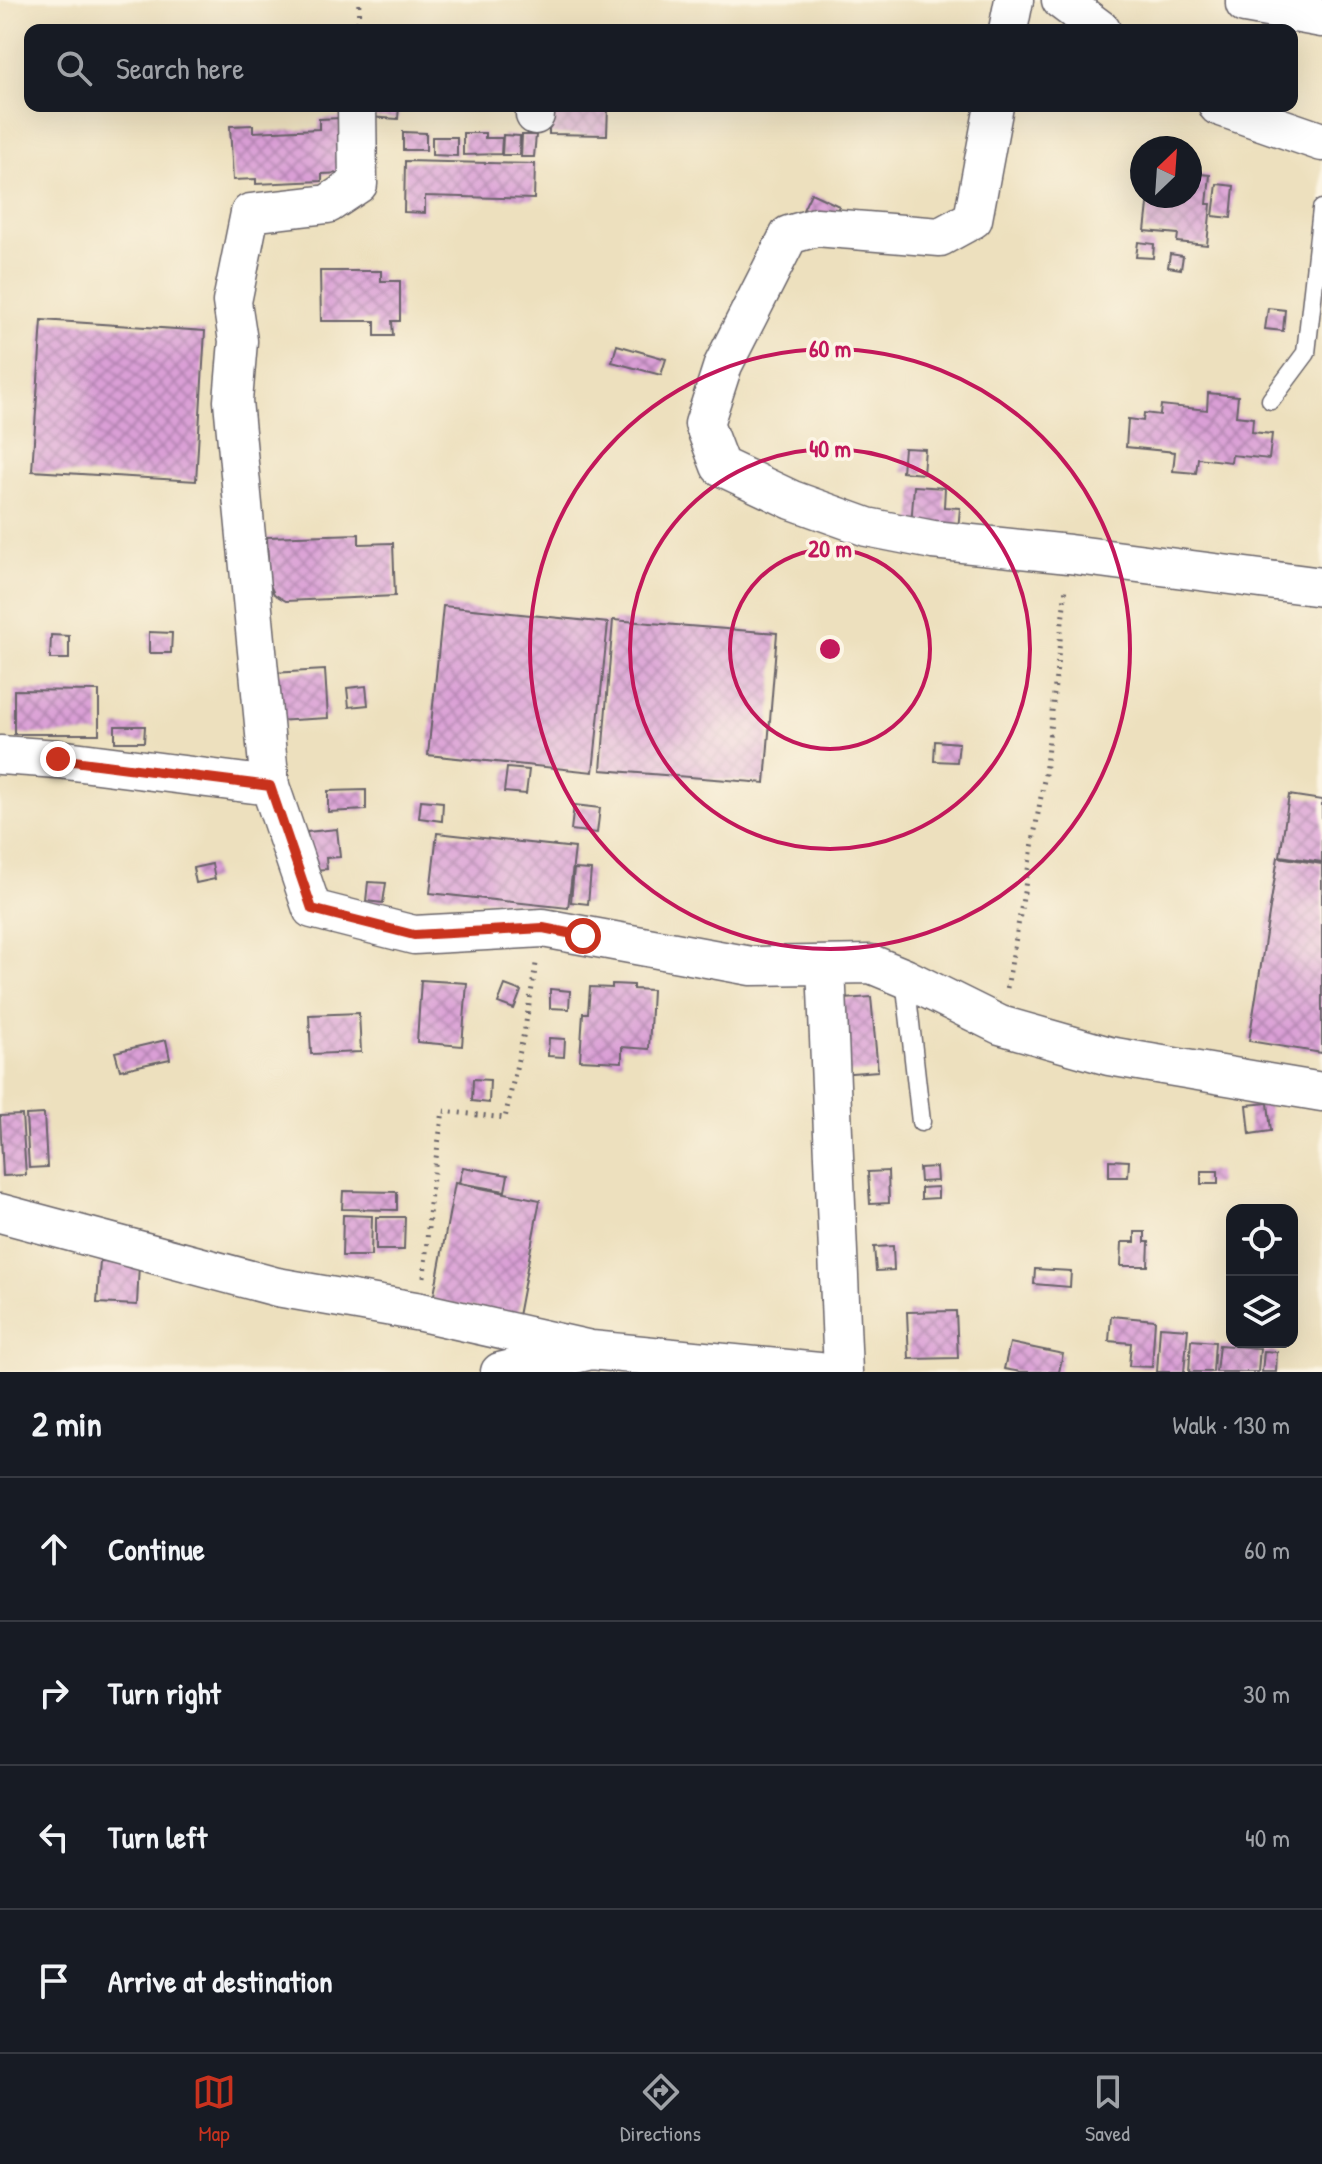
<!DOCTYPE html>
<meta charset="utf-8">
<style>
:root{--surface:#171b24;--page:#20242c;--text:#f1f3f6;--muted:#9ea1a6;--line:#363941;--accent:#c8321e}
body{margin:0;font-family:"Patrick Hand",sans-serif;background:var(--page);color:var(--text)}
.controls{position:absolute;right:24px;bottom:24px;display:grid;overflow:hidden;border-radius:16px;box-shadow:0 8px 32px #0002}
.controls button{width:72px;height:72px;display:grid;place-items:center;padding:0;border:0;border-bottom:2px solid var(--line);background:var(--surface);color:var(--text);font:40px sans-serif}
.compass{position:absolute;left:1130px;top:136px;width:72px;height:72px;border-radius:50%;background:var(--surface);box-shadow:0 8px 32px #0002;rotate:25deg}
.stop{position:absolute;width:24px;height:24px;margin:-18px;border:6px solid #c8321e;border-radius:50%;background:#fff}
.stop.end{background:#c8321e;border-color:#fff;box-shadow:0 2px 8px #0008}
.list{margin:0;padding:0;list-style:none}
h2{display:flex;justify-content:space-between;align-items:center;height:104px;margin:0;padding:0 32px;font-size:34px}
h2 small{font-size:26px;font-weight:400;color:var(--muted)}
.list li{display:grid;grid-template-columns:52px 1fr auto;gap:24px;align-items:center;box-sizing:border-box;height:144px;padding:0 32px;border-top:2px solid var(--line)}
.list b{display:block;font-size:30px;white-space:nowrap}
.list em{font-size:26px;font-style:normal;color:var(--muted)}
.icon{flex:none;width:44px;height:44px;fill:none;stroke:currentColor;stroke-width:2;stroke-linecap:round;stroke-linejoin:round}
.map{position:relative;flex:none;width:1322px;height:1372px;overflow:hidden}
.search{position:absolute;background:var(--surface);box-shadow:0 8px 32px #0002;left:24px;right:24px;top:24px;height:88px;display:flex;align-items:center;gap:20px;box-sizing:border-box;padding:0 28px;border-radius:16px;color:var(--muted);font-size:30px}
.sheet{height:680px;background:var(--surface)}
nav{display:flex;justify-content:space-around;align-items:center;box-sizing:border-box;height:112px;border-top:2px solid var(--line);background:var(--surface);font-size:22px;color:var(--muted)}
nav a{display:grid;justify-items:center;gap:4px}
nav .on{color:var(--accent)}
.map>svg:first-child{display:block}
.building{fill:url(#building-cross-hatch)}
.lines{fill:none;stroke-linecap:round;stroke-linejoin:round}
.lane-casing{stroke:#696469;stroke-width:21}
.street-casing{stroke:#696469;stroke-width:41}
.path{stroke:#696469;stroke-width:5;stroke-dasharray:2 6;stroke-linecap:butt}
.lane{stroke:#fff;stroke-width:18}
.street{stroke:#fff;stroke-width:38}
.route{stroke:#c8321e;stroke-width:10}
.ring{fill:none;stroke:#c2185b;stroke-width:4}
.centre{fill:#c2185b;stroke:#fcf5e5;stroke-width:4}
.ring-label{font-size:24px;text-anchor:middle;font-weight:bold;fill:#c2185b;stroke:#fcf5e5;stroke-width:7;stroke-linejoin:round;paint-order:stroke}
</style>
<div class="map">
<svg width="1322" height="1372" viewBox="0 0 1322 1372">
<defs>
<pattern id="building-cross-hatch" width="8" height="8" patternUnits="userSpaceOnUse" patternTransform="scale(2)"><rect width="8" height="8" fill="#da9fd6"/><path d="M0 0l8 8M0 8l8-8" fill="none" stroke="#b081af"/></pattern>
</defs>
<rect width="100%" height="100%" fill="#fcf5e5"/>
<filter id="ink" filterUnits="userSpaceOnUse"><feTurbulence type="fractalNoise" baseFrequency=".0125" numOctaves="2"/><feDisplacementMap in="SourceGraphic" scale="16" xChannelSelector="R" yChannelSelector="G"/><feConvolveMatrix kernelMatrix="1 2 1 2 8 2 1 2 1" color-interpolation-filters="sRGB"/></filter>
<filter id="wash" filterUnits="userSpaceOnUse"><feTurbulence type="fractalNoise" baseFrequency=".006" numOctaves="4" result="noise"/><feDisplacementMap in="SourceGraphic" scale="32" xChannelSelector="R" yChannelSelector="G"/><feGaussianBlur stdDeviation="1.8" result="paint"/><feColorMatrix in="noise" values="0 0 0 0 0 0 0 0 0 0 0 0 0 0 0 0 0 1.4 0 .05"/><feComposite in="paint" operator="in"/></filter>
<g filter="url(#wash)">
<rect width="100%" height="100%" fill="#ede0be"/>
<g id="blocks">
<!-- building -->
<path class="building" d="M 369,106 L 399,106 L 398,119 L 368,117 Z
M 549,106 L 608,106 L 607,135 L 549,134 Z
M 341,118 L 344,173 L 322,174 L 322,181 L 256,184 L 256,179 L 233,180 L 230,126 L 253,125 L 253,132 L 319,129 L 319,119 Z
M 403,132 L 426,133 L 426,150 L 403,150 Z
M 463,133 L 485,133 L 485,138 L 502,138 L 501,154 L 463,155 Z
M 503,135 L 520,136 L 519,155 L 502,155 Z
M 522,135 L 536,135 L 534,157 L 521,157 Z
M 432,137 L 457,137 L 457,156 L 432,155 Z
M 405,161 L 535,164 L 534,199 L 425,196 L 425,213 L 404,212 Z
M 1190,173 L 1210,175 L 1207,204 L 1211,204 L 1207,245 L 1177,242 L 1178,234 L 1145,231 L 1149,196 L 1190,196 Z
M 1217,184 L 1234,186 L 1231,218 L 1213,216 Z
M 811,193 L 839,206 L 831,223 L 803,210 Z
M 1138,242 L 1154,244 L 1153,258 L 1136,257 Z
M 1170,254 L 1183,256 L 1181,269 L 1168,267 Z
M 320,271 L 381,271 L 381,281 L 400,281 L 400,321 L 392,321 L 393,336 L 375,336 L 375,321 L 321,321 Z
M 1268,308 L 1285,310 L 1283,331 L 1265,329 Z
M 42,320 L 205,331 L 196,481 L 32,471 Z
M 617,345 L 666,359 L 661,375 L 612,362 Z
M 1208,393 L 1238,396 L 1236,416 L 1253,418 L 1252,432 L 1272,434 L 1269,459 L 1232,455 L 1231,462 L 1198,458 L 1196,473 L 1173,471 L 1175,452 L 1126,447 L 1128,419 L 1143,421 L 1144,413 L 1160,415 L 1161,405 L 1207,410 Z
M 904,448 L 925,449 L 923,474 L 902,472 Z
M 914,486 L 945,488 L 944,507 L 960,508 L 958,530 L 911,526 Z
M 359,534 L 359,544 L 393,543 L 395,596 L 286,601 L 274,594 L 269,583 L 267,537 Z
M 443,606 L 608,623 L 593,772 L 428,755 Z
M 613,620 L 777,633 L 765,783 L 601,770 Z
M 149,632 L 172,633 L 171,653 L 149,653 Z
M 51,635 L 69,636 L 69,659 L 50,659 Z
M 325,670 L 328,718 L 275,721 L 272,673 Z
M 366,686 L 368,705 L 349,707 L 347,688 Z
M 14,690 L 99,691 L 99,734 L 14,734 Z
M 115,726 L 145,726 L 144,742 L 115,742 Z
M 935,741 L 959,743 L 957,762 L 934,761 Z
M 507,768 L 529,770 L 526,794 L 504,792 Z
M 366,790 L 366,810 L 328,812 L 328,791 Z
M 1289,795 L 1322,800 L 1322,862 L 1280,856 Z
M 421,800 L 443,802 L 442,821 L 419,818 Z
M 574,805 L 600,808 L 597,833 L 571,830 Z
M 337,829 L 340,857 L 326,858 L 327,869 L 310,870 L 307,832 Z
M 437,833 L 575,848 L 568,908 L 430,893 Z
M 1278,857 L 1322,864 L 1322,1053 L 1249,1041 Z
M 212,864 L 215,879 L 196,883 L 193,868 Z
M 574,869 L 591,870 L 588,904 L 571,902 Z
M 368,882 L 386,883 L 383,903 L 366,901 Z
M 421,980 L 467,983 L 462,1046 L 417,1042 Z
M 612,984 L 633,985 L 633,989 L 652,990 L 649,1049 L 622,1047 L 622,1062 L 580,1060 L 583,1013 L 588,1013 L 590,987 L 612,988 Z
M 505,985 L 521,991 L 514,1009 L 498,1003 Z
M 550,989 L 570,991 L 569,1009 L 550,1008 Z
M 871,997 L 878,1071 L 838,1074 L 831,1000 Z
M 359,1013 L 361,1052 L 311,1054 L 309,1015 Z
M 549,1038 L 565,1039 L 564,1057 L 548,1056 Z
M 166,1040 L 170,1059 L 120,1070 L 115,1052 Z
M 473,1079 L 490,1080 L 489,1103 L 472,1101 Z
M 1268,1103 L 1271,1131 L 1250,1134 L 1247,1105 Z
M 44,1114 L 47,1167 L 29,1168 L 26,1115 Z
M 22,1115 L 26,1175 L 3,1176 L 0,1116 Z
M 1109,1160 L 1129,1161 L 1128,1177 L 1109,1177 Z
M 463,1167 L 508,1175 L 505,1191 L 459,1183 Z
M 936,1167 L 937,1181 L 920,1182 L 919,1168 Z
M 888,1171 L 889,1203 L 870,1204 L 868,1172 Z
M 1201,1171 L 1218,1171 L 1218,1184 L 1201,1184 Z
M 455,1183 L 540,1200 L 518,1316 L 433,1300 Z
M 938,1187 L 938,1198 L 921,1199 L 921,1188 Z
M 343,1191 L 397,1192 L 397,1210 L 342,1209 Z
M 343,1215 L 372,1216 L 371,1256 L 342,1256 Z
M 376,1217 L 405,1217 L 404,1250 L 376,1250 Z
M 1135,1232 L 1145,1232 L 1145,1242 L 1149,1242 L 1148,1266 L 1121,1266 L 1122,1242 L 1135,1242 Z
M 893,1246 L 894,1270 L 876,1271 L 874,1247 Z
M 100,1261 L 139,1263 L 137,1305 L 97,1303 Z
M 1035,1269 L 1071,1271 L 1070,1287 L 1034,1284 Z
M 956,1311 L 958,1358 L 909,1359 L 907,1312 Z
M 1111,1316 L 1155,1320 L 1152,1367 L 1129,1366 L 1131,1343 L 1109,1341 Z
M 1160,1327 L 1188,1329 L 1184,1372 L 1157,1372 Z
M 1191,1340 L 1215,1342 L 1213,1372 L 1189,1372 Z
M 1010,1343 L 1063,1354 L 1059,1372 L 1021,1372 L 1004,1369 Z
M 1219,1345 L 1260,1348 L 1258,1372 L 1216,1372 Z
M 1264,1351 L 1277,1352 L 1276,1372 L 1262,1372 Z"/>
</g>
</g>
<g filter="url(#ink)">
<use href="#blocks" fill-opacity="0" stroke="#696469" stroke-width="2"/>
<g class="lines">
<!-- lane casing -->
<g class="lane-casing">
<path id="lane" d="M 1271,400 L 1306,353 L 1322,209
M 905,978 L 921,1122"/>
</g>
<!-- street casing -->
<g class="street-casing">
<path id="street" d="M 1061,0 L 1101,30
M 1245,0 L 1245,4 L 1322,18
M 1008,30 L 1014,0
M 357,106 L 358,184 L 328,204 L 250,213 L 232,302 L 238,341 L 233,401 L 270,786 L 312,909 L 414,935 L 543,928 L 751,966 L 871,964 L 905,978 L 1000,1025 L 1109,1056 L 1322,1092
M 535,106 L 535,115
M 994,106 L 973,219 L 940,237 L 816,227 L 789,235 L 723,365 L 704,424 L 720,466 L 792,500 L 867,527 L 933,540 L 1069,554 L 1322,587
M 1218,106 L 1322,142
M 0,755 L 58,759 L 270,786
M 826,966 L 843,1372
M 0,1213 L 277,1287 L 421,1312 L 591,1350
M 500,1372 L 591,1350 L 819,1372"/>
</g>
<!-- path -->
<path class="path" d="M 358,30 L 359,0
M 1007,988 L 1045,774 L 1066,587
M 424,1277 L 431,1192 L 443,1111 L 505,1118 L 525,1028 L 536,964"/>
<!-- lane -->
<use href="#lane" class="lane"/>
<!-- street -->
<use href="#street" class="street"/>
</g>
</g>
<g class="lines" filter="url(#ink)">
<!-- route -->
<path class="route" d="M 58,759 L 270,786 L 312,909 L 414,935 L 543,928 L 583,936"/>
</g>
<!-- distance rings -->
<g class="ring">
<circle cx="830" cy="649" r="100"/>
<circle cx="830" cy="649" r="200"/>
<circle cx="830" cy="649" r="300"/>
</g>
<circle cx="830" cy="649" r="12" class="centre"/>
<g class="ring-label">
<text x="830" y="357">60 m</text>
<text x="830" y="457">40 m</text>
<text x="830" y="557">20 m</text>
</g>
</svg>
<div class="controls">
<button><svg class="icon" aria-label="locate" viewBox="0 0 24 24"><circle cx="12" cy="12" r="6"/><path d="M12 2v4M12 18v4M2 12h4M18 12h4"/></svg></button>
<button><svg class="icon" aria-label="layers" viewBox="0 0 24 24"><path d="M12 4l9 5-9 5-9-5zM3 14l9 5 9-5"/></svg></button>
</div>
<svg class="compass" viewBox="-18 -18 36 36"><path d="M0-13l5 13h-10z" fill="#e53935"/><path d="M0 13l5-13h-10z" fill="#9ea1a6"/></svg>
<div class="stop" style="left:583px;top:936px"></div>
<div class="stop end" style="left:58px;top:759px"></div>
<div class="search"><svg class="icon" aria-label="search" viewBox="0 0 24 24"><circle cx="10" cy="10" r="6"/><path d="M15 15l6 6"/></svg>Search here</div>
</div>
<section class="sheet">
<h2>2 min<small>Walk · 130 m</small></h2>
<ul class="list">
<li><svg class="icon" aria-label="ahead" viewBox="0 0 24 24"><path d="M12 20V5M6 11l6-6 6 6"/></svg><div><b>Continue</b></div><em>60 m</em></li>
<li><svg class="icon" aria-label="right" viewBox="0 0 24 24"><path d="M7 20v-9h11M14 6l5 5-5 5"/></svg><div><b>Turn right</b></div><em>30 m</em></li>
<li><svg class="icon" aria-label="left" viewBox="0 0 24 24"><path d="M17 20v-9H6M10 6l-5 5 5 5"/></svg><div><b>Turn left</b></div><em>40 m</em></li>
<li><svg class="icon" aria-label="arrive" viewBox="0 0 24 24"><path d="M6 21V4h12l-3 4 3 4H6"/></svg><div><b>Arrive at destination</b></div></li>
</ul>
</section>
<nav>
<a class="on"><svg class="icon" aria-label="map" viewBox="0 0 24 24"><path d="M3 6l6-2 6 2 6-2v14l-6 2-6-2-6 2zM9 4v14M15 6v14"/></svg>Map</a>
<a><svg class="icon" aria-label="directions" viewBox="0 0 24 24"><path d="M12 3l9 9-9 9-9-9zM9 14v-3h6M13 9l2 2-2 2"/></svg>Directions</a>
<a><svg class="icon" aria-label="saved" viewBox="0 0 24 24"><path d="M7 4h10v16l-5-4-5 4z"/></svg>Saved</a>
</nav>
